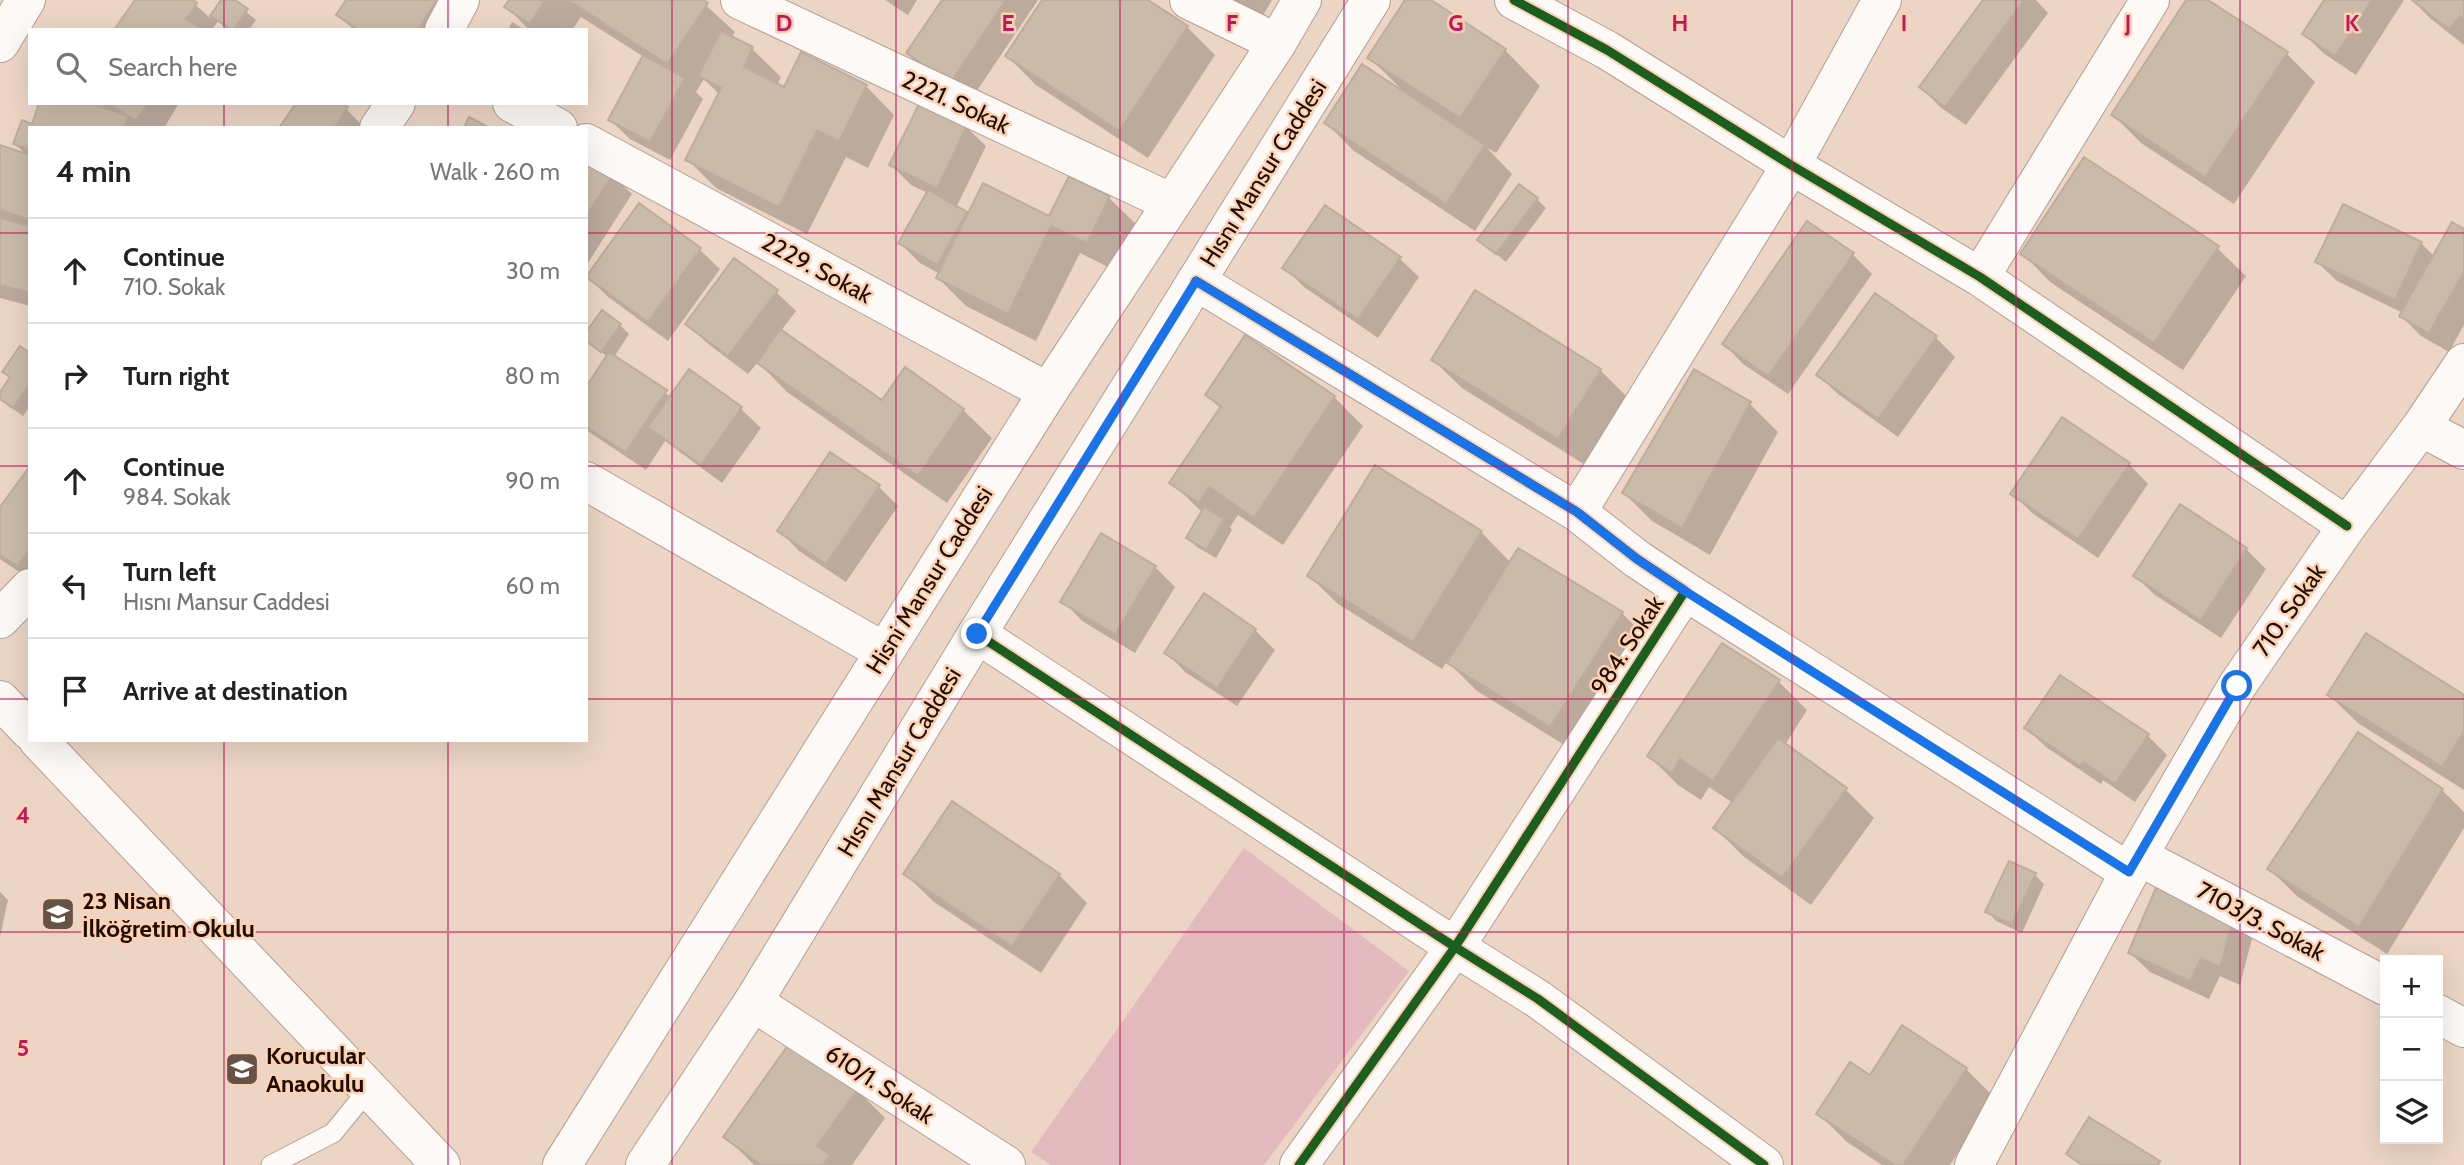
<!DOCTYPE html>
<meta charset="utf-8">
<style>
:root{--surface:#fff;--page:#f6f6f6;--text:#222;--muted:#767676;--line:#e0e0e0}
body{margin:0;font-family:Cabin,sans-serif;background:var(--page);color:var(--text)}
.controls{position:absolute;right:21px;bottom:21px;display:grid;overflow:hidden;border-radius:0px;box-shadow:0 7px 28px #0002}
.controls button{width:63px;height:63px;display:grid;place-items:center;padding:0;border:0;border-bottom:2px solid var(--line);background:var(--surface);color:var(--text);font:35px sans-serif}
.stop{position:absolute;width:21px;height:21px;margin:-16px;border:5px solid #1a73e8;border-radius:50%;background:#fff}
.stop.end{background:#1a73e8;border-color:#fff;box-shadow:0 2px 7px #0008}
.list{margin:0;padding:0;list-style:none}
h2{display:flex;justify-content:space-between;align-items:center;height:91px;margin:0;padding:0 28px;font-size:30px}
h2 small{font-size:23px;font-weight:400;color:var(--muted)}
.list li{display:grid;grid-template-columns:46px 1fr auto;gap:21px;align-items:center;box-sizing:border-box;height:105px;padding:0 28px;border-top:2px solid var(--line)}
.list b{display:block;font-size:26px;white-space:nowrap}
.list p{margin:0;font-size:23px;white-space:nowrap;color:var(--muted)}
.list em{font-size:23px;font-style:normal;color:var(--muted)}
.icon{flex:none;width:38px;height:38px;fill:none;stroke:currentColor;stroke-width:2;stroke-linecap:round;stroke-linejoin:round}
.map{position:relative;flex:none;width:2464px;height:1165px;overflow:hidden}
.search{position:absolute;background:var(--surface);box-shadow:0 7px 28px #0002;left:28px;top:28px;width:560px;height:77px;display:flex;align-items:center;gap:18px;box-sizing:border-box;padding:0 24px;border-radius:0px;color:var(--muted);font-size:26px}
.panel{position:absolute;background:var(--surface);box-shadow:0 7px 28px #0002;left:28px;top:126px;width:560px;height:616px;border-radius:0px}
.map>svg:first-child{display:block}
.green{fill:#e3babd}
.shadow{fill:#0003}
.building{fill:#cabaa9;stroke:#bead9d;stroke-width:2}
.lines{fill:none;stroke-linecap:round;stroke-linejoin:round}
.lane-casing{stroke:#b3a092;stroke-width:21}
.street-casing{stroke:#b3a092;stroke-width:40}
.secondary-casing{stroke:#b3a092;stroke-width:40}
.lane{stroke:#fcf9f6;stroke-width:19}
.street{stroke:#fcf9f6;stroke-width:38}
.secondary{stroke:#fcf9f6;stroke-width:38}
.cycleway-casing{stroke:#fdd2b4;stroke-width:13}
.cycleway{stroke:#1b5e20;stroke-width:9}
.route{stroke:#1a73e8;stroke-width:9}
.grid{fill:none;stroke:#c2185b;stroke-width:2;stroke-opacity:0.55}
.labels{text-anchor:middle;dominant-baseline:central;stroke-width:5;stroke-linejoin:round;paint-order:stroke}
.street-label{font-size:24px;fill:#1f0d02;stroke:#fdd2b4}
.poi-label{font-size:24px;font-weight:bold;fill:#1f0d02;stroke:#fdd2b4;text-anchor:start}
.grid-label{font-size:23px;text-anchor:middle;font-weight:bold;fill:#c2185b;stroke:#fdd2b4;stroke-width:5;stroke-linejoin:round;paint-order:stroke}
</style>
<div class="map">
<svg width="2464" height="1165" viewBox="0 0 2464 1165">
<rect width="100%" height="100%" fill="#ecd5c5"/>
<!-- green -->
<path class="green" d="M 1244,848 L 1409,971 L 1264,1165 L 1051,1165 L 1031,1152 Z"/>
<!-- shadow -->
<path class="shadow" d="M 137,0 L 190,0 L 210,18 L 223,0 L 232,0 L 256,20 L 249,30 L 228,30 L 218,21 L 212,30 L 116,30 Z
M 348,0 L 432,0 L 455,22 L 450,30 L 354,30 L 338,15 Z
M 511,0 L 700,0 L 735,32 L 731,38 L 752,49 L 781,77 L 777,85 L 785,89 L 866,86 L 894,115 L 868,168 L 846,157 L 807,234 L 716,188 L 687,159 L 720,95 L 704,79 L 696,92 L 703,99 L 670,160 L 630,139 L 610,120 L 644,57 L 581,17 L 572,30 L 529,30 L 507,7 Z
M 885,0 L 917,0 L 908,15 Z
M 944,0 L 1038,0 L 970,101 L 928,73 L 908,53 Z
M 1044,0 L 1144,0 L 1187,27 L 1215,55 L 1148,158 L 1036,85 L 1007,56 Z
M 1233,0 L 1272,0 L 1262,17 Z
M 1407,0 L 1428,0 L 1505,50 L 1540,86 L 1496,153 L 1487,148 L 1512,174 L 1475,231 L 1354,151 L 1326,123 L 1402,90 L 1369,57 Z
M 1985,0 L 2036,0 L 2048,13 L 1966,125 L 1940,107 L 1921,87 Z
M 2188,0 L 2205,0 L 2287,54 L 2315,82 L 2234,204 L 2141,143 L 2113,115 Z
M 2326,0 L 2404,0 L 2356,75 L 2323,53 L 2304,34 Z
M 2412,0 L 2464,0 L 2464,45 L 2431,19 Z
M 512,22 L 525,30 L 508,30 Z
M 99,103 L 179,103 L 164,128 L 30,128 L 30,306 L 0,298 L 0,149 L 28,156 L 15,144 L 23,122 L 33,126 L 110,110 Z
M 346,109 L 365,128 L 281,128 Z
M 966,127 L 986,146 L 956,208 L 969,216 L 1050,218 L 1070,178 L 1109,198 L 1138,226 L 1116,271 L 1080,253 L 1036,341 L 966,306 L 938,278 L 940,274 L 920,263 L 900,243 L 928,193 L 911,185 L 891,165 Z
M 586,157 L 612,174 L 632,194 L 586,266 Z
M 1537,199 L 1546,208 L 1506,262 L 1479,240 Z
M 639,205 L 700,250 L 720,269 L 668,341 L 607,296 L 588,277 Z
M 2464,231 L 2464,325 L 2449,352 L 2421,336 L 2401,316 L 2403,313 L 2337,281 L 2317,262 L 2421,243 L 2435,257 Z
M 2217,248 L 2246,276 L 2183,370 L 2050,282 L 2022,253 Z
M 1852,254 L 1872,274 L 1788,394 L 1743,364 L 1724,344 Z
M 1399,258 L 1419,277 L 1378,338 L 1304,287 L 1285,268 Z
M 776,292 L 796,311 L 780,332 L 882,402 L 963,410 L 992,438 L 947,503 L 787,392 L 758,362 L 748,374 L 707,343 L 687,324 Z
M 1476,292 L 1600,370 L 1629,399 L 1587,466 L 1462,388 L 1433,360 Z
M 620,325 L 629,334 L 614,357 L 671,397 L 690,372 L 741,409 L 761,428 L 722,483 L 665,441 L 646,470 L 586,430 L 586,390 L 608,357 L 586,340 Z
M 1936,338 L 1955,357 L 1898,437 L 1838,394 L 1818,375 Z
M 30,356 L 30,406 L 23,416 L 9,406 L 0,395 L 11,378 L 4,372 Z
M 1207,395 L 1334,397 L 1363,426 L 1283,545 L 1238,515 L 1230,527 L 1232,530 L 1216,558 L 1197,547 L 1188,538 L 1203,513 L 1172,483 L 1221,409 Z
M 1750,404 L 1778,432 L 1710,555 L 1652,521 L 1624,493 Z
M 2129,464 L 2148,484 L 2098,558 L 2032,513 L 2013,494 Z
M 30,469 L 30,579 L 0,559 L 0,510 Z
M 878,486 L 898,506 L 846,582 L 799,551 L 780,531 Z
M 2180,507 L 2246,549 L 2266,569 L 2221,638 L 2155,595 L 2135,576 Z
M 1481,532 L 1511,563 L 1622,613 L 1650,642 L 1579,754 L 1477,691 L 1447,661 L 1442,669 L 1338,604 L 1309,576 Z
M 1155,567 L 1175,587 L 1135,653 L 1082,621 L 1063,601 Z
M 1205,595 L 1255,630 L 1275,650 L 1237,706 L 1185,672 L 1166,652 Z
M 1723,645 L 1779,682 L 1807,710 L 1785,745 L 1846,790 L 1874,818 L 1811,905 L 1743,856 L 1715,828 L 1733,803 L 1709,787 L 1701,800 L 1678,785 L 1649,756 Z
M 2060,678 L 2148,736 L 2167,755 L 2135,802 L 2103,780 L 2101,784 L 2046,747 L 2026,728 Z
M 2329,695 L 2464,697 L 2464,790 L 2358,723 Z
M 2442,790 L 2464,812 L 2464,828 L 2387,954 L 2298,897 L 2269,869 Z
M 905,874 L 1059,875 L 1087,903 L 1041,973 L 934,902 Z
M 2035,875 L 2044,884 L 2022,933 L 1996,921 L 1987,911 Z
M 2162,878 L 2253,935 L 2240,985 L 2220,976 L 2209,999 L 2150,972 L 2130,953 Z
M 0,892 L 8,900 L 0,937 Z
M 1966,1069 L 1994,1097 L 1950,1165 L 1882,1165 L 1847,1142 L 1819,1114 L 1871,1078 Z
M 857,1090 L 885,1118 L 852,1165 L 754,1165 L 725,1136 Z"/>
<!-- building -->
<path class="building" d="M 135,0 L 193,0 L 197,3 L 186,19 L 203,30 L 114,30 Z
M 221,0 L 235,0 L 248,9 L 233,30 L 210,16 Z
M 346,0 L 435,0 L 436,1 L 418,30 L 359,30 L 336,15 Z
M 509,0 L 545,0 L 530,24 L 504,7 Z
M 568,0 L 703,0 L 708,3 L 667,64 Z
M 942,0 L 1006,0 L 950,83 L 906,53 Z
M 1042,0 L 1148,0 L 1188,26 L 1119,131 L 1005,56 Z
M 1405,0 L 1431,0 L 1506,49 L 1460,118 L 1367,58 Z
M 1983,0 L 2024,0 L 1945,107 L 1919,87 Z
M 2186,0 L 2208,0 L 2288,52 L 2205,177 L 2111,115 Z
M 2324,0 L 2372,0 L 2335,56 L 2302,34 Z
M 2412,0 L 2464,0 L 2464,19 L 2460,16 L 2449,29 Z
M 721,31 L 753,47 L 744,67 L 784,87 L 801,52 L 867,85 L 839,141 L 817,130 L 779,207 L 685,160 L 721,88 L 698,76 Z
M 643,55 L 685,78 L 650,142 L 608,120 Z
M 1362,64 L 1485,145 L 1446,204 L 1324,123 Z
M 920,102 L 967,125 L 937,189 L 889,165 Z
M 39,103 L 92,103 L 128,116 L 124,128 L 30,128 L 30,150 L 13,144 L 22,120 L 32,124 Z
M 108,103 L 148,103 L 136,121 Z
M 296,103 L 342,103 L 348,107 L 334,128 L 279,128 Z
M 469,117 L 490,128 L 464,128 Z
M 0,145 L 30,155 L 30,220 L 0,210 Z
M 586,155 L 614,173 L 586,216 Z
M 2084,157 L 2219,246 L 2154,343 L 2020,254 Z
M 1069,176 L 1110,196 L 1087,243 L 1051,226 L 1008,314 L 936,278 L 983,183 L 1049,216 Z
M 1519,184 L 1538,198 L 1496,254 L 1477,240 Z
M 928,190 L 967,212 L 937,265 L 898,243 Z
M 639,203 L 701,248 L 648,322 L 586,277 Z
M 2343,204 L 2422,242 L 2395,300 L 2315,262 Z
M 1325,205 L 1401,257 L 1358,319 L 1282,268 Z
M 0,218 L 30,226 L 30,293 L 0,285 Z
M 1807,221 L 1854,253 L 1768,376 L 1722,344 Z
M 2452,222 L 2464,229 L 2464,272 L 2429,333 L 2399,316 Z
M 734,258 L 778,290 L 728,356 L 685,324 Z
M 1475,290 L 1601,369 L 1558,439 L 1431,360 Z
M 1875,293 L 1937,336 L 1878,419 L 1816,375 Z
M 602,310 L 621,324 L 601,352 L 586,341 L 586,332 Z
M 780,329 L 882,400 L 905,367 L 964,409 L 918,476 L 757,363 Z
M 1245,335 L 1335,396 L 1254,518 L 1209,487 L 1199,503 L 1169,483 L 1221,406 L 1205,395 Z
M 20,346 L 30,353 L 30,383 L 13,408 L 0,399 L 0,392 L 10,377 L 2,372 Z
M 609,352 L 667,390 L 626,452 L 586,427 L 586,387 Z
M 689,369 L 742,407 L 701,465 L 648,427 Z
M 1694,369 L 1751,402 L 1682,528 L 1622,493 Z
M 2062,417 L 2130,463 L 2078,539 L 2010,494 Z
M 830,452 L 880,485 L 826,564 L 777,531 Z
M 1375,465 L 1482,531 L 1413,642 L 1307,576 Z
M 30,466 L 30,549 L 17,566 L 0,555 L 0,507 Z
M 2180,504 L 2247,548 L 2201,620 L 2133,576 Z
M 1204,507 L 1224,519 L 1206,550 L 1186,538 Z
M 1101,533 L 1156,566 L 1115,634 L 1060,602 Z
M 1518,548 L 1623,612 L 1550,727 L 1447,663 Z
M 1204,593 L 1256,629 L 1217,688 L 1164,653 Z
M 2366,633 L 2464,695 L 2464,731 L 2442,767 L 2327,695 Z
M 1722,643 L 1780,680 L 1713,781 L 1680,759 L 1672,773 L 1647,756 Z
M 2060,675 L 2149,734 L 2115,784 L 2083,762 L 2080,766 L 2024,728 Z
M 2358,732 L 2443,789 L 2359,927 L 2267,869 Z
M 1778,738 L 1847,788 L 1782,878 L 1713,828 Z
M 952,801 L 1060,874 L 1012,946 L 903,874 Z
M 2009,861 L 2036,873 L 2012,924 L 1985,912 Z
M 2161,876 L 2235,914 L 2220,967 L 2201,958 L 2190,981 L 2128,953 Z
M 1902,1025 L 1967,1068 L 1903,1165 L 1895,1165 L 1816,1114 L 1850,1062 L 1870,1075 Z
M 791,1041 L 858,1089 L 817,1146 L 830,1155 L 823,1165 L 762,1165 L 723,1137 Z
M 2089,1117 L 2160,1161 L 2158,1165 L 2082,1165 L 2066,1154 Z"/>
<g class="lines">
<!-- lane casing -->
<g class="lane-casing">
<path id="lane" d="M 271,1165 L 333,1133 L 368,1090"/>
</g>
<!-- street casing -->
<g class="street-casing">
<path id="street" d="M 740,0 L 1172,203
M 1189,0 L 1277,43
M 1514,0 L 1607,50 L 1791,165 L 1980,277 L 2347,526
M 444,30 L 460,0
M 0,43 L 26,0
M 512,103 L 558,128
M 379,128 L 396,103
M 586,143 L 1048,392
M 1980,277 L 2150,0
M 1196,281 L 1577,512 L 1637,559 L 1685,591 L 1455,947 L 1299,1165
M 2421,427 L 2464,450
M 586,481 L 883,651
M 1577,512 L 1791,165 L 1882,0
M 1685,591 L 2129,872
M 0,619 L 30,588
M 977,634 L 1455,947 L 1538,999 L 1764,1165
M 2138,856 L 2385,986
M 753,1002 L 1006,1165
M 2438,1014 L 2464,1028
M 1974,1165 L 2138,856 L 2237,686 L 2347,526 L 2421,427 L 2464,363"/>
</g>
<!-- secondary casing -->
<g class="secondary-casing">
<path id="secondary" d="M 0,700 L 30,731
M 38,740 L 441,1165
M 562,1165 L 1048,392 L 1277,43 L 1302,0
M 645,1165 L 753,1002 L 977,634 L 1371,0"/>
</g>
<!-- lane -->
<use href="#lane" class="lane"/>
<!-- street -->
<use href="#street" class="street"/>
<!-- secondary -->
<use href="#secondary" class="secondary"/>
<!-- cycleway casing -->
<g class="cycleway-casing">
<path id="cycleway" d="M 1514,0 L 1607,50 L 1791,165 L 1980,277 L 2347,526
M 1196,281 L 1577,512 L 1637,559 L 1685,591 L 1455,947 L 1299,1165
M 977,634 L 1455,947 L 1538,999 L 1764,1165"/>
</g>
<!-- cycleway -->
<use href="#cycleway" class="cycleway"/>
</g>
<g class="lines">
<!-- route -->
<path class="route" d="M 977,634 L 1196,281 L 1577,512 L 1637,559 L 1685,591 L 2129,872 L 2237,686"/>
</g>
<!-- grid -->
<path class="grid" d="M 224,0 L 224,30M 448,0 L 448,30M 672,0 L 672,1165M 896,0 L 896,1165M 1120,0 L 1120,1165M 1344,0 L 1344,1165M 1568,0 L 1568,1165M 1792,0 L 1792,1165M 2016,0 L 2016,1165M 2240,0 L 2240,1165M 224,103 L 224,128M 448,103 L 448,128M 0,233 L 30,233M 586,233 L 2464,233M 0,466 L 30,466M 586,466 L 2464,466M 0,699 L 30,699M 586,699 L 2464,699M 224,740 L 224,1165M 448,740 L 448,1165M 0,932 L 2464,932"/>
<!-- icons -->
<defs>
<g id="school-square" transform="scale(1.75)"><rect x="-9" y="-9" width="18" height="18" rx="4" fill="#675346" stroke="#fdd2b4"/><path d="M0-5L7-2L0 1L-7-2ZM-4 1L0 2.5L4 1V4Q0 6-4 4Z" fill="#fff"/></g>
</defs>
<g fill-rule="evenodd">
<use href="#school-square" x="58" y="914"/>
<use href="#school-square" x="242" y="1069"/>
</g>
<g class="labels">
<!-- street labels -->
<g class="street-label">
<text transform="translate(956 102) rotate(25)">2221. Sokak</text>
<text transform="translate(1263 173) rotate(-58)">Hısnı Mansur Caddesi</text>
<text transform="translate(817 268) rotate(28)">2229. Sokak</text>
<text transform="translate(929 580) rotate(-58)">Hisni Mansur Caddesi</text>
<text transform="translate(2289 610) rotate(-55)">710. Sokak</text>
<text transform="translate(1627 645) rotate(-57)">984. Sokak</text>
<text transform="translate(899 762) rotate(-59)">Hısnı Mansur Caddesi</text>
<text transform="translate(2261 921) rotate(28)">7103/3. Sokak</text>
<text transform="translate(880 1084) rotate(33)">610/1. Sokak</text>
</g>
<!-- poi labels -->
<g class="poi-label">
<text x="82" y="900">23 Nisan<tspan x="82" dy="28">İlköğretim Okulu</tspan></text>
<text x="266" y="1055">Korucular<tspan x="266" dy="28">Anaokulu</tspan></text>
</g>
</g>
<g class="grid-label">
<text x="784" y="31">D</text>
<text x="1008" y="31">E</text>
<text x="1232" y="31">F</text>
<text x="1456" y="31">G</text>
<text x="1680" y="31">H</text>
<text x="1904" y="31">I</text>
<text x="2128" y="31">J</text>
<text x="2352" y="31">K</text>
<text x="23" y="823">4</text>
<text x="23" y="1056">5</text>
</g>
</svg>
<div class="controls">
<button>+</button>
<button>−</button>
<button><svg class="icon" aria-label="layers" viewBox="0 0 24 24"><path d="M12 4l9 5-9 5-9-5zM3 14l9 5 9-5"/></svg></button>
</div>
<div class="stop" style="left:2237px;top:686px"></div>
<div class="stop end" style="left:977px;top:634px"></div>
<div class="search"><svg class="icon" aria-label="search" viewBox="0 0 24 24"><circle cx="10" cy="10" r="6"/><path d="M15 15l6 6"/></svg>Search here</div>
<section class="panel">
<h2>4 min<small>Walk · 260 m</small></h2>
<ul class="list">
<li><svg class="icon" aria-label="ahead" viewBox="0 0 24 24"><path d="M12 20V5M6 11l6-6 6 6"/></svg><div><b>Continue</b><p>710. Sokak</p></div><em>30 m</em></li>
<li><svg class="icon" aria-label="right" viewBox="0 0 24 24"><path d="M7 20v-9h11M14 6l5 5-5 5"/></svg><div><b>Turn right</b></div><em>80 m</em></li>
<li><svg class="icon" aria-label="ahead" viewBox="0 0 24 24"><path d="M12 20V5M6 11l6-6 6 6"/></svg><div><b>Continue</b><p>984. Sokak</p></div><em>90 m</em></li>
<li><svg class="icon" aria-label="left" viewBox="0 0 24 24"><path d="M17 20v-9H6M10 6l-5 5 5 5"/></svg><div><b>Turn left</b><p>Hısnı Mansur Caddesi</p></div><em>60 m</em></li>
<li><svg class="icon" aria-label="arrive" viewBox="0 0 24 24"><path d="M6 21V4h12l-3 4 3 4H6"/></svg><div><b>Arrive at destination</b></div></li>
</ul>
</section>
</div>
